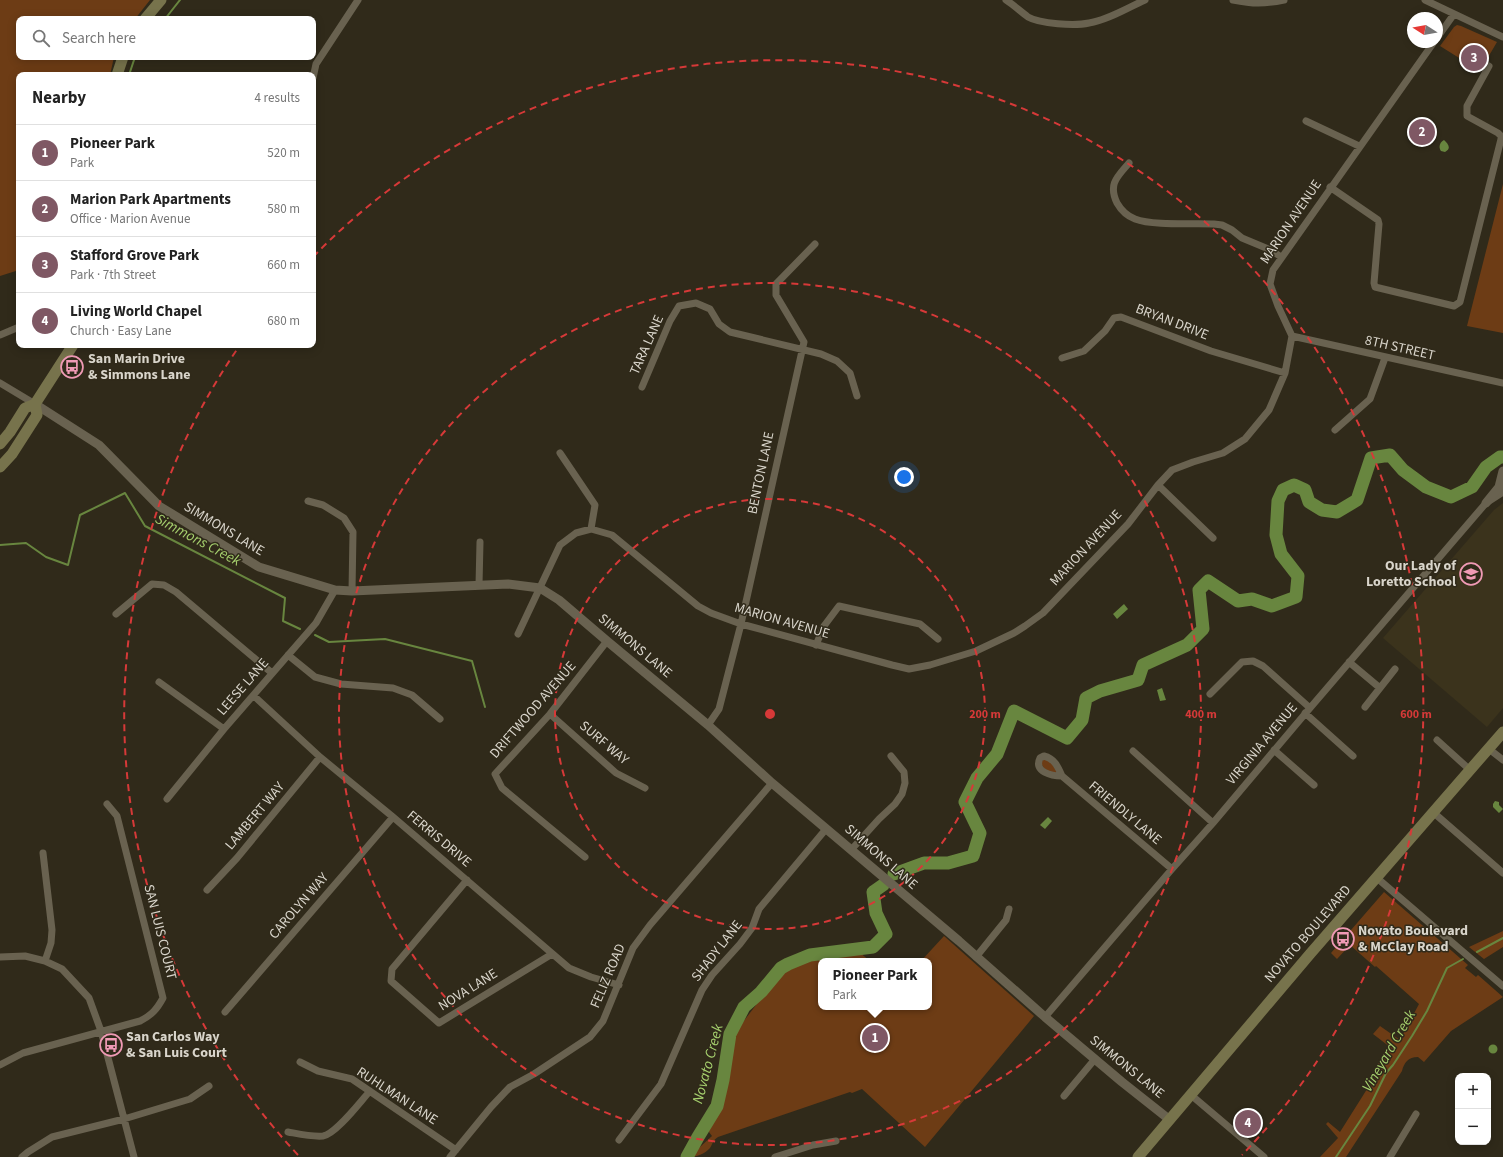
<!DOCTYPE html>
<meta charset="utf-8">
<style>
:root{--surface:#fff;--page:#f2f2f2;--text:#222;--muted:#767676;--line:#e0e0e0;--accent:#7f5864}
body{margin:0;font-family:"Source Sans 3",sans-serif;background:var(--page);color:var(--text)}
.controls{position:absolute;right:12px;bottom:12px;display:grid;overflow:hidden;border-radius:8px;box-shadow:0 2px 10px #0003}
.controls button{width:36px;height:36px;display:grid;place-items:center;padding:0;border:0;border-bottom:1px solid var(--line);background:var(--surface);color:var(--text);font:20px sans-serif}
.compass{position:absolute;left:1407px;top:12px;width:36px;height:36px;border-radius:50%;background:var(--surface);box-shadow:0 2px 10px #0003;rotate:281deg}
.you{position:absolute;left:904px;top:477px;width:14px;height:14px;margin:-10px;border:3px solid #fff;border-radius:50%;background:#1a73e8;box-shadow:0 0 0 6px #1a73e833}
.badge{display:grid;place-items:center;width:26px;height:26px;border-radius:50%;background:var(--accent);color:#fff;font-size:13px;font-weight:700}
.pin{position:absolute;translate:-50% -50%;border:2px solid #fff;box-shadow:0 1px 4px #0006}
.popup{position:absolute;left:818px;top:958px;width:114px;height:52px;box-sizing:border-box;display:grid;place-content:center;border-radius:8px;background:var(--surface);filter:drop-shadow(0 1px 3px #0005);font-size:13px;white-space:nowrap;color:var(--muted)}
.popup b{font-size:15px;color:var(--text)}
.popup::after{content:'';position:absolute;left:50%;top:100%;margin-left:-8px;border:8px solid transparent;border-top-color:var(--surface)}
.list{margin:0;padding:0;list-style:none}
h2{display:flex;justify-content:space-between;align-items:center;height:52px;margin:0;padding:0 16px;font-size:17px}
h2 small{font-size:13px;font-weight:400;color:var(--muted)}
.list li{display:grid;grid-template-columns:26px 1fr auto;gap:12px;align-items:center;box-sizing:border-box;height:56px;padding:0 16px;border-top:1px solid var(--line)}
.list b{display:block;font-size:15px;white-space:nowrap}
.list p{margin:0;font-size:13px;white-space:nowrap;color:var(--muted)}
.list em{font-size:13px;font-style:normal;color:var(--muted)}
.icon{flex:none;width:22px;height:22px;fill:none;stroke:currentColor;stroke-width:2;stroke-linecap:round;stroke-linejoin:round}
.map{position:relative;flex:none;width:1503px;height:1157px;overflow:hidden}
.search{position:absolute;background:var(--surface);box-shadow:0 2px 10px #0003;left:16px;top:16px;width:300px;height:44px;display:flex;align-items:center;gap:10px;box-sizing:border-box;padding:0 14px;border-radius:8px;color:var(--muted);font-size:15px}
.panel{position:absolute;background:var(--surface);box-shadow:0 2px 10px #0003;left:16px;top:72px;width:300px;height:276px;border-radius:8px}
.map>svg:first-child{display:block}
.built{fill:#3b331c}
.green{fill:#6d3c15}
.water{fill:#68863f}
.lines{fill:none;stroke-linecap:round;stroke-linejoin:round}
.stream{stroke:#68863f;stroke-width:2}
.river{stroke:#68863f;stroke-width:13}
.minor{stroke:#696250;stroke-width:7}
.tertiary{stroke:#696250;stroke-width:9}
.secondary{stroke:#77734c;stroke-width:11}
.ring{fill:none;stroke:#d63938;stroke-width:2;stroke-dasharray:7 5}
.labels{text-anchor:middle;dominant-baseline:central;stroke-width:3;stroke-linejoin:round;paint-order:stroke}
.street-label{font-size:14px;fill:#d9d5cb;stroke:#302a1a}
.poi-label{font-size:14px;font-weight:bold;fill:#d9d5cb;stroke:#302a1a;text-anchor:start}
.water-label{font-size:15px;font-style:italic;fill:#a6d06e;stroke:#302a1a}
.centre{fill:#d63938;stroke:#302a1a;stroke-width:2}
.ring-label{font-size:12px;text-anchor:middle;font-weight:bold;fill:#d63938;stroke:#302a1a;stroke-width:3;stroke-linejoin:round;paint-order:stroke}
</style>
<div class="map">
<svg width="1503" height="1157" viewBox="0 0 1503 1157">
<rect width="100%" height="100%" fill="#302a1a"/>
<!-- built -->
<path class="built" d="M 1503,503 L 1503,708 L 1487,727 L 1383,638 L 1494,510 Z"/>
<!-- green -->
<path class="green" d="M 0,0 L 150,0 L 135,19 L 19,19 L 19,57 L 114,57 L 110,75 L 19,75 L 19,270 L 0,276 Z
M 1457,25 L 1461,26 L 1497,42 L 1480,71 L 1440,46 L 1454,27 Z
M 1503,184 L 1503,333 L 1467,326 Z
M 1043,760 L 1050,760 L 1058,774 C 1051,772 1043,771 1041,762 Z
M 1384,892 L 1468,965 L 1465,968 L 1476,977 L 1478,975 L 1503,997 L 1451,1031 L 1424,1062 L 1418,1057 C 1408,1057 1404,1063 1402,1071 L 1346,1157 L 1320,1157 L 1338,1138 L 1326,1124 L 1328,1122 L 1340,1132 L 1374,1078 L 1377,1072 L 1374,1069 L 1383,1058 L 1390,1047 L 1373,1034 L 1380,1026 L 1400,1040 L 1419,1004 L 1376,966 L 1375,967 L 1350,945 L 1337,959 L 1331,953 Z
M 1503,931 L 1503,947 L 1484,959 L 1469,947 Z
M 944,936 L 1034,1016 L 925,1147 L 862,1089 L 852,1093 L 850,1092 L 718,1137 C 713,1140 713,1143 710,1148 C 705,1154 696,1157 689,1157 L 712,1136 L 706,1128 L 710,1120 L 728,1051 L 740,1026 L 756,1005 L 767,980 L 788,964 L 817,959 L 833,948 L 854,948 L 870,961 L 821,961 L 821,1007 L 929,1007 L 929,961 L 921,961 Z"/>
<!-- water -->
<path class="water" d="M 1444,140 C 1448,144 1452,148 1445,152 L 1441,151 C 1438,147 1440,142 1444,140 Z
M 1124,604 L 1128,609 L 1117,619 L 1113,614 Z
M 1162,688 L 1166,700 L 1160,701 L 1157,690 Z
M 1495,801 L 1499,802 L 1499,805 L 1503,809 L 1499,813 L 1493,807 L 1493,804 Z
M 1048,817 L 1052,821 L 1045,829 L 1040,825 Z
M1488.5 1049a4.5 4.5 0 1 1 9 0a4.5 4.5 0 1 1-9 0Z"/>
<g class="lines">
<!-- stream -->
<path class="stream" d="M 165,19 L 180,0
M 129,75 L 135,57
M 0,545 L 26,543 L 46,557 L 68,565 L 80,515 L 125,493 L 145,526 L 285,598 L 283,621 L 300,629
M 315,635 L 329,642 L 385,639 L 472,661 L 485,707
M 1477,952 L 1503,938
M 1336,1157 L 1370,1106 L 1386,1073 L 1393,1065 L 1412,1036 L 1427,1011 L 1447,968 L 1463,959"/>
<!-- river -->
<path class="river" d="M 894,874 L 924,863 L 948,863 L 973,856 L 980,833 L 965,802 L 977,778 L 997,754 L 1014,711 L 1067,738 L 1082,720 L 1086,698 L 1100,691 L 1138,680 L 1143,665 L 1187,645 L 1203,629 L 1199,590 L 1208,581 L 1238,601 L 1252,599 L 1272,606 L 1296,597 L 1298,576 L 1281,554 L 1276,535 L 1278,501 L 1283,490 L 1294,485 L 1305,490 L 1309,502 L 1322,510 L 1337,512 L 1357,500 L 1371,458 L 1390,455 L 1403,470 L 1426,487 L 1451,497 L 1472,487 L 1486,467 L 1500,457 L 1503,457
M 687,1157 L 698,1137 L 717,1106 L 723,1080 L 730,1034 L 744,1007 L 761,992 L 781,968 L 788,964 L 810,955 L 873,947 L 886,934 L 876,913 L 873,892 L 883,885"/>
<!-- minor -->
<path class="minor" d="M 1006,0 C 1014,5 1021,12 1028,17 C 1040,24 1075,26 1089,23 C 1108,20 1127,8 1145,0
M 1233,0 C 1253,4 1264,4 1284,0
M 1425,0 L 1503,37
M 1437,38 L 1454,14
M 313,78 L 316,64 L 358,0
M 1306,121 L 1359,146
M 1129,163 C 1117,177 1108,184 1117,203 C 1121,210 1127,216 1135,219 C 1153,226 1193,223 1214,224 L 1222,225 L 1232,230 L 1242,238 L 1271,250 L 1281,257
M 1330,187 L 1378,220 L 1379,224 L 1374,283 L 1375,287 L 1454,306 L 1460,302 L 1501,139 L 1501,136 L 1498,133 L 1467,116 L 1467,106 L 1489,66
M 0,335 L 19,327
M 1292,336 L 1503,383
M 1062,358 L 1084,351 L 1105,331 L 1114,318 L 1121,317 L 1211,351 L 1285,373
M 0,383 L 35,404
M 642,387 L 670,321 L 679,306 L 696,303 L 710,309 L 719,324 L 730,332 L 821,354 L 837,361 L 850,373 L 857,396
M 1335,430 L 1370,399 L 1385,358
M 560,453 L 595,505 L 591,529
M 1158,485 L 1213,538
M 308,501 L 323,505 L 344,518 L 353,532 L 352,591
M 479,585 L 480,542
M 116,614 L 152,584 L 164,585 L 176,592 L 272,673
M 518,634 L 560,545 L 576,533 L 591,529 L 612,535 L 698,606 L 711,613 L 741,624 L 892,665 L 909,669 L 930,665 L 976,651 L 1014,633 L 1025,626 L 1043,613 L 1128,524 L 1158,485 L 1172,470 L 1193,462 L 1223,453 L 1245,439 L 1269,410 L 1285,373 L 1292,336 L 1278,306 L 1270,284 L 1273,270 L 1434,42
M 816,645 L 824,626 L 839,606 L 920,624 L 938,639
M 288,655 L 315,677 L 341,684 L 393,688 L 412,695 L 440,719
M 1349,662 L 1380,688 L 1365,707
M 159,682 L 224,729
M 1380,688 L 1395,669
M 1210,694 L 1242,662 L 1253,661 L 1263,666 L 1310,708
M 254,696 L 320,757 L 393,817 L 569,968 L 591,977 L 619,985
M 1305,713 L 1353,756
M 550,714 L 616,773 L 645,788
M 708,725 L 719,709 L 741,624 L 804,342 L 776,295 L 776,284 L 815,244
M 1437,740 L 1470,770
M 1489,749 L 1503,760
M 1274,750 L 1314,785
M 1133,751 L 1213,823
M 1062,776 C 1052,776 1033,772 1040,758 L 1044,756 C 1055,759 1058,767 1062,776 L 1172,869
M 167,799 L 224,729 L 316,623 L 335,590
M 1434,813 L 1503,873
M 851,850 L 879,819 L 895,804 L 902,794 L 905,783 L 904,772 L 891,756
M 43,853 L 52,930 L 51,943 L 45,961
M 585,857 L 502,788 L 495,774 L 550,714 L 607,641
M 1377,878 L 1503,986
M 467,880 L 392,969 L 391,981 L 439,1023 L 552,954
M 207,890 L 237,858 L 320,757
M 0,957 L 25,956 L 45,961 L 62,969 L 89,998 L 101,1031 L 134,1157
M 976,957 L 1006,920 L 1009,909
M 225,1012 L 393,817
M 1045,1017 L 1172,869 L 1213,823 L 1310,708 L 1486,503 L 1503,492
M 300,1062 L 318,1071 L 352,1079 L 456,1150
M 0,1065 L 23,1053 L 140,1021 C 152,1015 157,1009 163,998 L 117,816 L 107,804
M 1191,1095 L 1264,1157
M 1064,1096 L 1095,1059
M 288,1132 C 299,1134 312,1137 323,1136 C 336,1134 360,1102 370,1091
M 619,1140 L 661,1084 L 702,990 L 712,975 L 740,944 L 752,928 L 759,909 L 826,829
M 22,1157 L 28,1152 L 52,1137 L 124,1119 L 190,1099 L 209,1086
M 450,1157 L 491,1107 L 510,1087 L 534,1074 L 590,1037 L 603,1021 L 633,948 L 650,925 L 772,783
M 775,1157 L 813,1145 L 836,1141
M 1390,1157 L 1416,1114"/>
<!-- tertiary -->
<path class="tertiary" d="M 35,404 L 99,445 L 159,506 L 259,567 L 335,590 L 352,591 L 508,584 L 540,588 L 559,600 L 607,641 L 708,725 L 772,783 L 959,941 L 1045,1017 L 1122,1082 L 1170,1120
M 1486,503 L 1499,487 L 1503,471"/>
<!-- secondary -->
<path class="secondary" d="M 145,19 L 161,0
M 117,75 L 123,57
M 0,444 L 10,432 L 25,408 L 35,404 L 73,345
M 0,467 L 12,454 L 37,415 L 35,404
M 1138,1157 L 1310,954 L 1503,732"/>
</g>
<!-- distance rings -->
<g class="ring">
<circle cx="770" cy="714" r="215"/>
<circle cx="770" cy="714" r="431"/>
<path d="M298 1155A646 646 0 0 1 238 348M313 257A646 646 0 0 1 1242 1155"/>
</g>
<!-- icons -->
<defs>
<g id="bus-ring" transform="scale(1.15)"><circle r="9.5" fill="#302a1a" stroke="#f09ab5" stroke-width="1.5"/><path d="M-5-6H5V4H4V6H2V4H-2V6H-4V4H-5ZM-3.5-4V0h7V-4ZM-3.5 1.2v1.5H-2V1.2ZM2 1.2v1.5H3.5V1.2Z" fill="#f09ab5"/></g>
<g id="school-ring" transform="scale(1.15)"><circle r="9.5" fill="#302a1a" stroke="#f09ab5" stroke-width="1.5"/><path d="M0-5L7-2L0 1L-7-2ZM-4 1L0 2.5L4 1V4Q0 6-4 4Z" fill="#f09ab5"/></g>
</defs>
<g fill-rule="evenodd">
<use href="#bus-ring" x="72" y="367"/>
<use href="#school-ring" x="1471" y="574"/>
<use href="#bus-ring" x="1343" y="939"/>
<use href="#bus-ring" x="111" y="1045"/>
</g>
<g class="labels">
<!-- street labels -->
<g class="street-label">
<text transform="translate(1291 222) rotate(-56)">MARION AVENUE</text>
<text transform="translate(1172 322) rotate(21)">BRYAN DRIVE</text>
<text transform="translate(647 345) rotate(-66)">TARA LANE</text>
<text transform="translate(1400 348) rotate(13)">8TH STREET</text>
<text transform="translate(761 473) rotate(-78)">BENTON LANE</text>
<text transform="translate(224 529) rotate(31)">SIMMONS LANE</text>
<text transform="translate(1086 548) rotate(-47)">MARION AVENUE</text>
<text transform="translate(782 621) rotate(16)">MARION AVENUE</text>
<text transform="translate(635 646) rotate(40)">SIMMONS LANE</text>
<text transform="translate(243 687) rotate(-49)">LEESE LANE</text>
<text transform="translate(533 710) rotate(-49)">DRIFTWOOD AVENUE</text>
<text transform="translate(604 743) rotate(40)">SURF WAY</text>
<text transform="translate(1262 744) rotate(-50)">VIRGINIA AVENUE</text>
<text transform="translate(1125 813) rotate(40)">FRIENDLY LANE</text>
<text transform="translate(255 816) rotate(-50)">LAMBERT WAY</text>
<text transform="translate(439 839) rotate(40)">FERRIS DRIVE</text>
<text transform="translate(881 857) rotate(41)">SIMMONS LANE</text>
<text transform="translate(299 906) rotate(-49)">CAROLYN WAY</text>
<text transform="translate(160 932) rotate(76)">SAN LUIS COURT</text>
<text transform="translate(1308 934) rotate(-49)">NOVATO BOULEVARD</text>
<text transform="translate(717 951) rotate(-52)">SHADY LANE</text>
<text transform="translate(608 976) rotate(-67)">FELIZ ROAD</text>
<text transform="translate(468 990) rotate(-32)">NOVA LANE</text>
<text transform="translate(1127 1067) rotate(39)">SIMMONS LANE</text>
<text transform="translate(397 1096) rotate(33)">RUHLMAN LANE</text>
</g>
<!-- poi labels -->
<g class="poi-label">
<text x="88" y="359">San Marin Drive<tspan x="88" dy="16">&amp; Simmons Lane</tspan></text>
<text x="1456" y="566" text-anchor="end">Our Lady of<tspan x="1456" dy="16">Loretto School</tspan></text>
<text x="1358" y="931">Novato Boulevard<tspan x="1358" dy="16">&amp; McClay Road</tspan></text>
<text x="126" y="1037">San Carlos Way<tspan x="126" dy="16">&amp; San Luis Court</tspan></text>
</g>
<!-- water labels -->
<g class="water-label">
<text transform="translate(198 540) rotate(28)">Simmons Creek</text>
<text transform="translate(1389 1051) rotate(-60)">Vineyard Creek</text>
<text transform="translate(708 1064) rotate(-75)">Novato Creek</text>
</g>
</g>
<circle cx="770" cy="714" r="6" class="centre"/>
<g class="ring-label">
<text x="985" y="718">200 m</text>
<text x="1201" y="718">400 m</text>
<text x="1416" y="718">600 m</text>
</g>
</svg>
<div class="controls">
<button>+</button>
<button>−</button>
</div>
<svg class="compass" viewBox="-18 -18 36 36"><path d="M0-13l5 13h-10z" fill="#e53935"/><path d="M0 13l5-13h-10z" fill="#767676"/></svg>
<div class="you"></div>
<div class="pin badge" style="left:875px;top:1038px">1</div>
<div class="popup"><b>Pioneer Park</b>Park</div>
<div class="pin badge" style="left:1422px;top:132px">2</div>
<div class="pin badge" style="left:1474px;top:58px">3</div>
<div class="pin badge" style="left:1248px;top:1123px">4</div>
<div class="search"><svg class="icon" aria-label="search" viewBox="0 0 24 24"><circle cx="10" cy="10" r="6"/><path d="M15 15l6 6"/></svg>Search here</div>
<section class="panel">
<h2>Nearby<small>4 results</small></h2>
<ul class="list">
<li><span class="badge">1</span><div><b>Pioneer Park</b><p>Park</p></div><em>520 m</em></li>
<li><span class="badge">2</span><div><b>Marion Park Apartments</b><p>Office · Marion Avenue</p></div><em>580 m</em></li>
<li><span class="badge">3</span><div><b>Stafford Grove Park</b><p>Park · 7th Street</p></div><em>660 m</em></li>
<li><span class="badge">4</span><div><b>Living World Chapel</b><p>Church · Easy Lane</p></div><em>680 m</em></li>
</ul>
</section>
</div>
